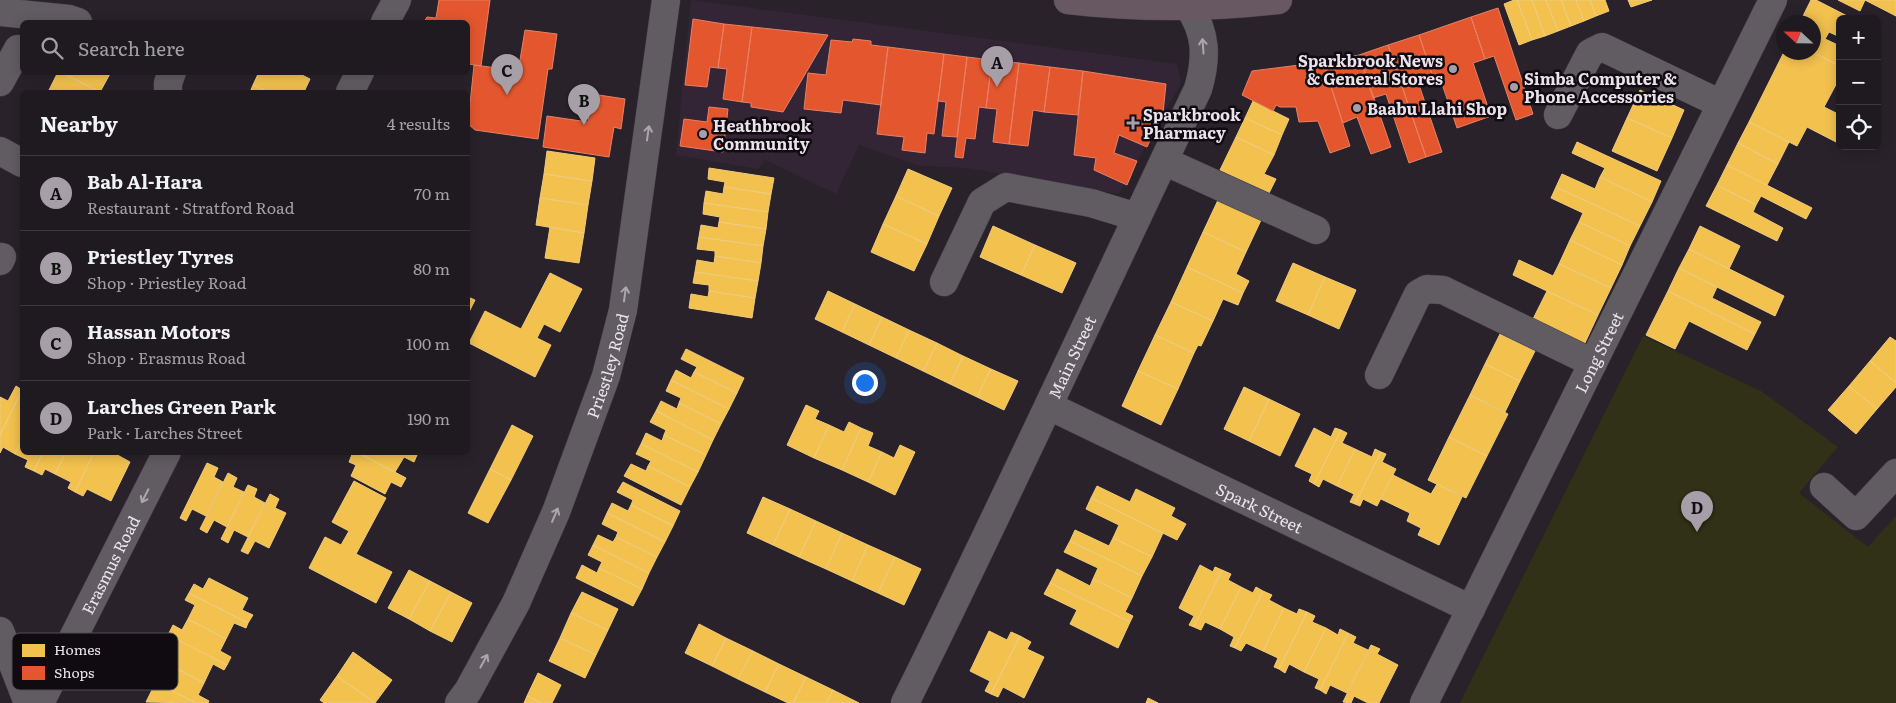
<!DOCTYPE html>
<meta charset="utf-8">
<style>
:root{--surface:#1f1a20;--page:#272329;--text:#f1f3f6;--muted:#a1a1a5;--line:#3c383e;--accent:#a79fa8}
body{margin:0;font-family:Literata,serif;background:var(--page);color:var(--text)}
.controls{position:absolute;right:15px;top:15px;display:grid;overflow:hidden;border-radius:8px;box-shadow:0 2px 12px #0003}
.controls button{width:45px;height:45px;display:grid;place-items:center;padding:0;border:0;border-bottom:1px solid var(--line);background:var(--surface);color:var(--text);font:25px sans-serif}
.compass{position:absolute;left:1776px;top:15px;width:45px;height:45px;border-radius:50%;background:var(--surface);box-shadow:0 2px 12px #0003;rotate:292deg}
.you{position:absolute;left:864px;top:382px;width:18px;height:18px;margin:-12px;border:4px solid #fff;border-radius:50%;background:#1a73e8;box-shadow:0 0 0 8px #1a73e833}
.badge{display:grid;place-items:center;width:32px;height:32px;border-radius:50%;background:var(--accent);color:#111;font-size:16px;font-weight:700}
.pin{position:absolute;translate:-50% -41px;filter:drop-shadow(0 1px 2px #0008)}
.pin::after{content:'';position:absolute;top:26px;width:18px;height:15px;background:inherit;clip-path:polygon(0 0,100% 0,50% 100%)}
.list{margin:0;padding:0;list-style:none}
h2{display:flex;justify-content:space-between;align-items:center;height:65px;margin:0;padding:0 20px;font-size:21px}
h2 small{font-size:16px;font-weight:400;color:var(--muted)}
.list li{display:grid;grid-template-columns:32px 1fr auto;gap:15px;align-items:center;box-sizing:border-box;height:75px;padding:0 20px;border-top:1px solid var(--line)}
.list b{display:block;font-size:19px;white-space:nowrap}
.list p{margin:0;font-size:16px;white-space:nowrap;color:var(--muted)}
.list em{font-size:16px;font-style:normal;color:var(--muted)}
.icon{flex:none;width:28px;height:28px;fill:none;stroke:currentColor;stroke-width:2;stroke-linecap:round;stroke-linejoin:round}
.map{position:relative;flex:none;width:1896px;height:703px;overflow:hidden}
.search{position:absolute;background:var(--surface);box-shadow:0 2px 12px #0003;left:20px;top:20px;width:450px;height:55px;display:flex;align-items:center;gap:12px;box-sizing:border-box;padding:0 18px;border-radius:8px;color:var(--muted);font-size:19px}
.panel{position:absolute;background:var(--surface);box-shadow:0 2px 12px #0003;left:20px;top:90px;width:450px;height:365px;border-radius:8px}
.map>svg:first-child{display:block}
.built{fill:#332536}
.green{fill:#303117}
.homes{fill:#f2c14e;stroke:#f0cb7d}
.shops{fill:#e4572e;stroke:#e68167}
.lines{fill:none;stroke-linecap:round;stroke-linejoin:round}
.minor-casing{stroke:#453f46;stroke-width:29}
.highway-casing{stroke:#453f46;stroke-width:29}
.minor{stroke:#615c62;stroke-width:28}
.highway{stroke:#685861;stroke-width:28}
.oneway{stroke:#ada6ae}
.poi-dot{fill:#a79fa8;stroke:#100b11;stroke-width:2}
.labels{text-anchor:middle;dominant-baseline:central;stroke-width:5;stroke-linejoin:round;paint-order:stroke}
.poi-label{font-size:16px;font-weight:bold;fill:#ebe3ec;stroke:#100b11;text-anchor:start}
.street-label{font-size:16px;fill:#ebe3ec;stroke:#100b11}
.key{fill:#100b11;stroke:#524c53;stroke-width:1}
.key-label{font-size:14px;fill:#ebe3ec}
</style>
<div class="map">
<svg width="1896" height="703" viewBox="0 0 1896 703">
<rect width="100%" height="100%" fill="#29222a"/>
<!-- built -->
<path class="built" d="M 691,0 L 1177,64 L 1181,83 L 1119,194 L 967,168 L 920,166 L 859,145 L 836,194 L 765,160 L 758,169 L 676,155 Z"/>
<!-- green -->
<path class="green" d="M 1643,336 L 1761,391 L 1838,447 L 1799,493 L 1868,547 L 1896,516 L 1896,703 L 1460,703 Z"/>
<!-- homes -->
<path class="homes" d="M 1514,0 L 1517,0 L 1532,40 L 1519,45 L 1504,4 Z
M 1517,0 L 1532,0 L 1545,36 L 1532,40 Z
M 1532,0 L 1546,0 L 1558,31 L 1545,36 Z
M 1546,0 L 1561,0 L 1571,26 L 1558,31 Z
M 1561,0 L 1576,0 L 1584,21 L 1571,26 Z
M 1576,0 L 1590,0 L 1596,16 L 1584,21 Z
M 1590,0 L 1605,0 L 1609,11 L 1596,16 Z
M 1628,0 L 1652,0 L 1631,7 Z
M 1811,0 L 1816,0 L 1853,19 L 1840,19 L 1840,37 L 1829,32 L 1825,39 L 1840,46 L 1840,66 L 1812,52 L 1814,22 L 1800,22 Z
M 1838,0 L 1896,0 L 1896,16 L 1865,0 L 1860,11 Z
M 1784,52 L 1812,52 L 1840,66 L 1840,77 L 1824,107 L 1840,115 L 1840,140 L 1838,143 L 1807,127 L 1797,146 L 1749,122 Z
M 58,72 L 61,72 L 100,92 L 48,92 Z
M 61,72 L 111,72 L 100,92 Z
M 259,72 L 296,72 L 310,79 L 304,92 L 269,92 L 253,85 Z
M 253,85 L 269,92 L 250,92 Z
M 1640,90 L 1684,110 L 1672,138 L 1627,118 Z
M 1253,101 L 1289,119 L 1282,135 L 1245,118 Z
M 1245,118 L 1282,135 L 1274,155 L 1236,137 Z
M 1627,118 L 1672,138 L 1657,171 L 1612,151 Z
M 1749,122 L 1789,142 L 1778,164 L 1738,143 Z
M 1236,137 L 1274,155 L 1264,174 L 1276,179 L 1269,193 L 1220,170 Z
M 1577,142 L 1661,181 L 1652,202 L 1600,177 L 1605,168 L 1572,153 Z
M 1738,143 L 1778,164 L 1767,185 L 1727,165 Z
M 547,151 L 595,158 L 592,181 L 544,174 Z
M 1727,165 L 1812,208 L 1806,219 L 1761,196 L 1756,205 L 1717,185 Z
M 709,168 L 774,178 L 771,194 L 724,187 L 725,182 L 708,179 Z
M 908,169 L 952,188 L 939,216 L 896,196 Z
M 544,174 L 592,181 L 588,205 L 540,198 Z
M 1562,174 L 1595,189 L 1600,177 L 1652,202 L 1640,226 L 1556,187 Z
M 1717,185 L 1756,205 L 1753,212 L 1783,228 L 1777,241 L 1706,206 Z
M 724,187 L 771,194 L 768,212 L 704,203 L 706,191 L 723,194 Z
M 1556,187 L 1640,226 L 1630,246 L 1579,222 L 1583,213 L 1551,198 Z
M 896,196 L 939,216 L 927,244 L 883,224 Z
M 540,198 L 588,205 L 584,233 L 536,225 Z
M 1219,198 L 1262,218 L 1246,252 L 1203,232 Z
M 704,203 L 768,212 L 766,229 L 719,222 L 720,217 L 703,214 Z
M 719,222 L 766,229 L 763,246 L 699,237 L 701,225 L 718,228 Z
M 1579,222 L 1630,246 L 1622,265 L 1570,240 Z
M 883,224 L 927,244 L 914,271 L 871,252 Z
M 993,226 L 1035,245 L 1021,275 L 980,257 Z
M 1700,226 L 1740,246 L 1729,269 L 1689,249 Z
M 550,227 L 584,233 L 579,263 L 545,258 Z
M 1203,232 L 1246,252 L 1236,274 L 1249,281 L 1243,293 L 1187,267 Z
M 699,237 L 763,246 L 761,263 L 715,256 L 715,251 L 697,249 Z
M 1570,240 L 1622,265 L 1611,288 L 1559,264 Z
M 1035,245 L 1076,263 L 1062,293 L 1021,275 Z
M 1689,249 L 1784,296 L 1775,316 L 1679,268 Z
M 715,256 L 761,263 L 758,281 L 695,272 L 697,260 L 714,263 Z
M 1519,260 L 1553,276 L 1559,264 L 1611,288 L 1598,315 L 1513,275 Z
M 1293,263 L 1325,277 L 1308,315 L 1276,301 Z
M 1187,267 L 1243,293 L 1238,305 L 1223,299 L 1213,321 L 1171,302 Z
M 1679,268 L 1717,287 L 1712,298 L 1761,322 L 1755,334 L 1668,291 Z
M 695,272 L 758,281 L 755,298 L 709,291 L 709,285 L 693,283 Z
M 550,273 L 582,289 L 560,332 L 544,324 L 537,338 L 551,345 L 535,377 L 469,343 L 485,311 L 521,329 Z
M 1325,277 L 1356,290 L 1339,329 L 1308,315 Z
M 709,291 L 755,298 L 752,318 L 689,308 L 691,294 L 708,297 Z
M 828,291 L 855,304 L 842,332 L 815,319 Z
M 1547,291 L 1598,315 L 1584,345 L 1532,321 Z
M 1668,291 L 1755,334 L 1747,350 L 1689,321 L 1675,349 L 1646,335 Z
M 468,297 L 475,300 L 468,314 Z
M 1171,302 L 1213,321 L 1201,346 L 1198,345 L 1194,353 L 1155,335 Z
M 855,304 L 882,317 L 869,345 L 842,332 Z
M 882,317 L 909,330 L 896,358 L 869,345 Z
M 909,330 L 937,343 L 923,371 L 896,358 Z
M 1500,334 L 1535,351 L 1520,381 L 1485,364 Z
M 1155,335 L 1194,353 L 1178,389 L 1138,371 Z
M 1890,337 L 1896,341 L 1896,383 L 1870,361 Z
M 937,343 L 963,356 L 950,384 L 923,371 Z
M 686,349 L 744,378 L 737,393 L 694,372 L 697,367 L 681,359 Z
M 963,356 L 991,369 L 977,397 L 950,384 Z
M 1870,361 L 1896,383 L 1896,387 L 1877,409 L 1849,386 Z
M 1485,364 L 1520,381 L 1505,412 L 1470,395 Z
M 991,369 L 1018,381 L 1004,410 L 977,397 Z
M 676,370 L 691,378 L 694,372 L 737,393 L 729,409 L 671,380 Z
M 1138,371 L 1178,389 L 1161,425 L 1122,406 Z
M 671,380 L 729,409 L 721,424 L 679,403 L 681,398 L 666,391 Z
M 16,386 L 22,390 L 0,435 L 0,397 L 8,401 Z
M 1849,386 L 1877,409 L 1856,434 L 1828,410 Z
M 1244,387 L 1269,399 L 1249,441 L 1224,429 Z
M 22,390 L 22,439 L 15,454 L 3,447 L 0,453 L 0,435 Z
M 1470,395 L 1508,414 L 1487,456 L 1449,437 Z
M 1269,399 L 1300,414 L 1280,456 L 1249,441 Z
M 661,401 L 677,409 L 679,403 L 721,424 L 713,440 L 656,411 Z
M 806,405 L 819,411 L 815,419 L 829,425 L 814,458 L 787,445 Z
M 656,411 L 713,440 L 706,455 L 664,435 L 666,430 L 650,422 Z
M 849,422 L 861,428 L 842,470 L 814,458 L 829,425 L 844,432 Z
M 512,425 L 533,436 L 511,480 L 490,469 Z
M 861,428 L 873,433 L 868,446 L 882,452 L 868,482 L 842,470 Z
M 1314,428 L 1331,437 L 1335,428 L 1341,430 L 1314,484 L 1309,481 L 1312,474 L 1295,466 Z
M 1341,430 L 1347,433 L 1342,443 L 1355,449 L 1337,486 L 1323,479 L 1319,487 L 1314,484 Z
M 646,433 L 662,441 L 664,435 L 706,455 L 698,472 L 641,444 Z
M 1449,437 L 1487,456 L 1466,498 L 1428,480 Z
M 22,439 L 22,452 L 43,452 L 34,471 L 25,467 L 28,460 L 15,454 Z
M 641,444 L 698,472 L 690,487 L 648,466 L 651,461 L 636,454 Z
M 900,445 L 915,452 L 895,495 L 868,482 L 882,452 L 894,458 Z
M 1355,449 L 1372,457 L 1375,449 L 1381,452 L 1355,504 L 1350,502 L 1354,494 L 1337,486 Z
M 43,452 L 66,452 L 55,474 L 45,469 L 42,475 L 34,471 Z
M 66,452 L 94,452 L 75,492 L 68,488 L 71,482 L 55,474 Z
M 94,452 L 112,452 L 130,462 L 111,501 L 87,489 L 83,496 L 75,492 Z
M 353,452 L 357,452 L 406,478 L 401,487 L 391,482 L 385,494 L 351,476 L 356,465 L 349,462 Z
M 363,452 L 412,452 L 417,455 L 414,462 L 404,457 L 395,472 L 361,455 Z
M 1381,452 L 1386,454 L 1382,462 L 1396,469 L 1377,506 L 1363,499 L 1360,506 L 1355,504 Z
M 207,463 L 218,468 L 214,477 L 223,482 L 206,516 L 192,509 L 186,521 L 180,518 Z
M 631,464 L 646,471 L 648,466 L 690,487 L 681,505 L 624,476 Z
M 490,469 L 511,480 L 488,523 L 468,513 Z
M 228,473 L 237,478 L 233,487 L 244,492 L 227,527 L 214,520 L 207,533 L 200,529 Z
M 1393,475 L 1431,494 L 1437,484 L 1462,497 L 1439,545 L 1418,535 L 1421,528 L 1407,521 L 1410,513 L 1381,499 Z
M 354,481 L 386,498 L 356,554 L 392,572 L 376,603 L 309,568 L 325,537 L 341,545 L 349,531 L 332,522 Z
M 623,482 L 680,511 L 673,526 L 631,505 L 633,500 L 617,492 Z
M 248,485 L 257,489 L 254,497 L 265,503 L 248,537 L 234,530 L 228,543 L 221,539 Z
M 1097,486 L 1130,502 L 1136,489 L 1175,508 L 1171,516 L 1186,524 L 1177,540 L 1091,498 Z
M 270,494 L 279,499 L 275,508 L 286,513 L 269,548 L 255,541 L 248,554 L 241,551 Z
M 763,497 L 790,509 L 773,545 L 747,533 Z
M 1091,498 L 1163,533 L 1152,557 L 1113,538 L 1119,525 L 1086,509 Z
M 612,503 L 628,511 L 631,505 L 673,526 L 665,542 L 607,513 Z
M 790,509 L 816,521 L 799,557 L 773,545 Z
M 607,513 L 665,542 L 657,557 L 616,537 L 618,532 L 602,524 Z
M 816,521 L 842,533 L 826,569 L 799,557 Z
M 1075,530 L 1109,546 L 1113,538 L 1152,557 L 1142,576 L 1070,541 Z
M 842,533 L 868,545 L 852,581 L 826,569 Z
M 598,535 L 613,542 L 616,537 L 657,557 L 649,573 L 593,545 Z
M 1070,541 L 1142,576 L 1132,598 L 1093,579 L 1098,568 L 1064,552 Z
M 593,545 L 649,573 L 642,589 L 599,568 L 602,562 L 588,555 Z
M 868,545 L 895,557 L 878,593 L 852,581 Z
M 895,557 L 921,569 L 904,605 L 878,593 Z
M 582,565 L 597,573 L 599,568 L 642,589 L 633,606 L 576,578 Z
M 1200,565 L 1213,572 L 1215,567 L 1222,570 L 1194,627 L 1189,625 L 1194,616 L 1179,608 Z
M 1057,569 L 1090,586 L 1093,579 L 1132,598 L 1125,612 L 1133,616 L 1130,622 L 1050,583 Z
M 409,570 L 430,581 L 409,619 L 388,608 Z
M 1222,570 L 1231,574 L 1228,580 L 1241,587 L 1220,629 L 1205,622 L 1201,630 L 1194,627 Z
M 209,578 L 248,598 L 242,610 L 253,615 L 248,623 L 189,593 L 194,584 L 203,589 Z
M 430,581 L 451,592 L 430,631 L 409,619 Z
M 1050,583 L 1130,622 L 1118,648 L 1070,624 L 1077,610 L 1044,594 Z
M 1241,587 L 1253,593 L 1256,587 L 1263,591 L 1235,648 L 1230,646 L 1234,637 L 1220,629 Z
M 1263,591 L 1272,595 L 1269,600 L 1284,608 L 1263,651 L 1246,643 L 1241,651 L 1235,648 Z
M 451,592 L 472,603 L 452,642 L 430,631 Z
M 582,592 L 618,609 L 608,630 L 571,613 Z
M 189,593 L 248,623 L 246,628 L 234,623 L 226,639 L 188,619 L 195,605 L 185,600 Z
M 1284,608 L 1297,614 L 1299,609 L 1307,612 L 1279,669 L 1274,667 L 1278,658 L 1263,651 Z
M 1307,612 L 1315,616 L 1312,622 L 1326,628 L 1304,672 L 1289,664 L 1285,673 L 1279,669 Z
M 571,613 L 608,630 L 596,655 L 560,638 Z
M 188,619 L 226,639 L 220,651 L 231,657 L 227,665 L 168,635 L 173,625 L 182,630 Z
M 699,624 L 726,638 L 712,666 L 685,653 Z
M 1326,628 L 1338,635 L 1340,629 L 1348,633 L 1320,690 L 1315,688 L 1319,679 L 1304,672 Z
M 989,631 L 1007,640 L 1011,632 L 1020,636 L 991,694 L 985,691 L 990,681 L 970,671 Z
M 1348,633 L 1356,637 L 1353,643 L 1368,650 L 1347,693 L 1330,685 L 1326,694 L 1320,690 Z
M 168,635 L 227,665 L 224,670 L 213,664 L 204,683 L 166,663 L 173,647 L 164,643 Z
M 1020,636 L 1031,642 L 1027,649 L 1044,657 L 1024,698 L 1003,687 L 998,697 L 991,694 Z
M 560,638 L 596,655 L 585,678 L 549,661 Z
M 726,638 L 753,651 L 738,679 L 712,666 Z
M 1371,645 L 1380,649 L 1377,654 L 1398,665 L 1379,703 L 1368,703 L 1354,696 L 1351,703 L 1343,702 Z
M 753,651 L 779,664 L 765,692 L 738,679 Z
M 353,652 L 392,680 L 375,703 L 337,676 Z
M 166,663 L 204,683 L 198,695 L 209,701 L 208,703 L 196,703 L 145,677 L 151,667 L 161,672 Z
M 779,664 L 806,677 L 793,703 L 788,703 L 765,692 Z
M 538,673 L 561,685 L 552,703 L 542,703 L 527,696 Z
M 337,676 L 375,703 L 324,703 L 320,700 Z
M 145,677 L 196,703 L 146,702 L 152,690 L 141,685 Z
M 806,677 L 833,690 L 826,703 L 793,703 Z
M 833,690 L 859,703 L 826,703 Z
M 527,696 L 542,703 L 524,703 Z
M 1148,698 L 1158,703 L 1146,703 Z"/>
<!-- shops -->
<path class="shops" d="M 439,0 L 490,0 L 481,66 L 468,64 L 468,22 L 424,22 L 427,17 L 436,18 Z
M 1498,8 L 1533,114 L 1516,120 L 1494,56 L 1485,59 L 1471,17 Z
M 1471,17 L 1485,59 L 1473,63 L 1491,116 L 1457,128 L 1439,75 L 1433,77 L 1419,35 Z
M 693,19 L 724,24 L 718,68 L 710,67 L 707,87 L 685,85 Z
M 724,24 L 752,27 L 742,102 L 723,99 L 727,69 L 718,68 Z
M 752,27 L 828,35 L 783,112 L 751,107 L 751,103 L 742,102 Z
M 525,30 L 557,34 L 552,69 L 548,69 L 538,139 L 475,130 L 468,124 L 474,65 L 521,71 L 522,66 L 519,66 Z
M 1419,35 L 1433,77 L 1418,82 L 1442,152 L 1426,157 L 1388,45 Z
M 853,39 L 871,41 L 871,45 L 888,47 L 881,105 L 843,100 L 841,113 L 804,109 L 808,73 L 826,75 L 831,40 L 852,42 Z
M 1388,45 L 1426,157 L 1409,163 L 1386,94 L 1373,98 L 1359,55 Z
M 888,47 L 944,54 L 934,134 L 927,133 L 925,153 L 902,150 L 904,137 L 877,134 Z
M 944,54 L 967,57 L 957,137 L 942,136 L 946,102 L 938,101 Z
M 1359,55 L 1391,147 L 1371,154 L 1357,117 L 1343,123 L 1323,62 Z
M 967,57 L 992,60 L 986,108 L 979,107 L 975,139 L 966,138 L 963,158 L 955,157 Z
M 992,60 L 1019,63 L 1009,144 L 993,142 L 997,109 L 986,108 Z
M 1323,62 L 1350,146 L 1330,153 L 1318,121 L 1299,122 L 1296,107 L 1280,107 L 1276,105 L 1273,111 L 1242,95 L 1252,71 Z
M 1019,63 L 1050,67 L 1044,112 L 1033,110 L 1028,146 L 1009,144 Z
M 1050,67 L 1083,71 L 1078,115 L 1044,112 Z
M 1083,71 L 1166,84 L 1163,113 L 1147,147 L 1119,135 L 1114,153 L 1137,161 L 1127,185 L 1094,170 L 1096,158 L 1074,155 Z
M 592,94 L 625,99 L 621,129 L 614,127 L 609,157 L 543,147 L 547,116 L 588,122 Z
M 709,107 L 728,109 L 723,152 L 680,146 L 684,119 L 707,122 Z"/>
<g class="lines">
<!-- minor casing -->
<g class="minor-casing">
<g id="minor">
<path d="M 0,12 L 69,19 L 78,22"/>
<path d="M 385,22 L 397,0"/>
<path d="M 0,82 L 18,49"/>
<path d="M 168,92 L 168,83 L 172,72"/>
<path d="M 350,92 L 360,72"/>
<path d="M 1558,115 L 1590,53 L 1602,47 L 1721,104"/>
<path d="M 0,151 L 22,163"/>
<path d="M 1164,161 L 1316,230"/>
<path d="M 0,261 L 2,257"/>
<path d="M 944,282 L 982,202 L 1006,187 L 1091,203 L 1137,217"/>
<path d="M 1379,375 L 1418,294 L 1427,289 L 1443,290 L 1593,363"/>
<path id="s1" d="M 1049,406 L 1471,609"/>
<path d="M 1824,487 L 1856,516 L 1896,473"/>
<path d="M 0,631 L 28,703"/>
<path id="s2" d="M 40,703 L 167,452"/>
<path id="s3" d="M 459,703 L 468,691 L 516,603 L 556,512 L 606,376 L 623,310 L 666,0"/>
<path id="s4" d="M 905,703 C 1006,500 1100,294 1198,89 C 1207,58 1207,33 1188,6"/>
<path id="s5" d="M 1424,703 L 1773,0"/>
</g>
</g>
<!-- highway casing -->
<g class="highway-casing">
<path id="highway" d="M 1068,0 C 1135,8 1211,8 1278,0"/>
</g>
<!-- minor -->
<use href="#minor" class="minor"/>
<!-- highway -->
<use href="#highway" class="highway"/>
</g>
<!-- one-way arrows -->
<defs><path id="oneway-shaft" d="M-6 0H5M1.5-3L5.5 0L1.5 3" fill="none" stroke-width="1.6" stroke-linecap="round" stroke-linejoin="round" transform="scale(1.25)"/></defs>
<g class="oneway">
<use href="#oneway-shaft" transform="translate(1203 46) rotate(-94)"/>
<use href="#oneway-shaft" transform="translate(648 133) rotate(-82)"/>
<use href="#oneway-shaft" transform="translate(625 294) rotate(-82)"/>
<use href="#oneway-shaft" transform="translate(145 496) rotate(117)"/>
<use href="#oneway-shaft" transform="translate(555 515) rotate(-67)"/>
<use href="#oneway-shaft" transform="translate(484 661) rotate(-61)"/>
</g>
<!-- markers -->
<g class="poi-dot">
<circle cx="1453" cy="69" r="5"/>
<circle cx="1514" cy="87" r="5"/>
<circle cx="1357" cy="108" r="5"/>
<path d="M1130.5 115.5h5v5h5v5h-5v5h-5v-5h-5v-5h5z"/>
<circle cx="703" cy="134" r="5"/>
</g>
<g class="labels">
<!-- poi labels -->
<g class="poi-label">
<text x="1443" y="60" text-anchor="end">Sparkbrook News<tspan x="1443" dy="18">&amp; General Stores</tspan></text>
<text x="1524" y="78">Simba Computer &amp;<tspan x="1524" dy="18">Phone Accessories</tspan></text>
<text x="1367" y="108">Baabu Llahi Shop</text>
<text x="1143" y="114">Sparkbrook<tspan x="1143" dy="18">Pharmacy</tspan></text>
<text x="713" y="125">Heathbrook<tspan x="713" dy="18">Community</tspan></text>
</g>
<!-- street labels -->
<g class="street-label">
<text stroke="none"><textPath href="#s5" startOffset="392">Long Street</textPath></text>
<text stroke="none"><textPath href="#s4" startOffset="384">Main Street</textPath></text>
<text stroke="none"><textPath href="#s3" startOffset="370">Priestley Road</textPath></text>
<text stroke="none"><textPath href="#s1" startOffset="234">Spark Street</textPath></text>
<text stroke="none"><textPath href="#s2" startOffset="155">Erasmus Road</textPath></text>
</g>
</g>
<!-- legend -->
<rect x="12" y="633" width="166" height="57" rx="8" class="key"/>
<rect x="22" y="644" width="23" height="13" fill="#f2c14e"/>
<rect x="22" y="666" width="23" height="14" fill="#e4572e"/>
<g class="key-label">
<text x="54" y="655">Homes</text>
<text x="54" y="678">Shops</text>
</g>
</svg>
<div class="controls">
<button>+</button>
<button>−</button>
<button><svg class="icon" aria-label="locate" viewBox="0 0 24 24"><circle cx="12" cy="12" r="6"/><path d="M12 2v4M12 18v4M2 12h4M18 12h4"/></svg></button>
</div>
<svg class="compass" viewBox="-18 -18 36 36"><path d="M0-13l5 13h-10z" fill="#e53935"/><path d="M0 13l5-13h-10z" fill="#a1a1a5"/></svg>
<div class="you"></div>
<div class="pin badge" style="left:997px;top:87px">A</div>
<div class="pin badge" style="left:584px;top:125px">B</div>
<div class="pin badge" style="left:507px;top:95px">C</div>
<div class="pin badge" style="left:1697px;top:532px">D</div>
<div class="search"><svg class="icon" aria-label="search" viewBox="0 0 24 24"><circle cx="10" cy="10" r="6"/><path d="M15 15l6 6"/></svg>Search here</div>
<section class="panel">
<h2>Nearby<small>4 results</small></h2>
<ul class="list">
<li><span class="badge">A</span><div><b>Bab Al-Hara</b><p>Restaurant · Stratford Road</p></div><em>70 m</em></li>
<li><span class="badge">B</span><div><b>Priestley Tyres</b><p>Shop · Priestley Road</p></div><em>80 m</em></li>
<li><span class="badge">C</span><div><b>Hassan Motors</b><p>Shop · Erasmus Road</p></div><em>100 m</em></li>
<li><span class="badge">D</span><div><b>Larches Green Park</b><p>Park · Larches Street</p></div><em>190 m</em></li>
</ul>
</section>
</div>
